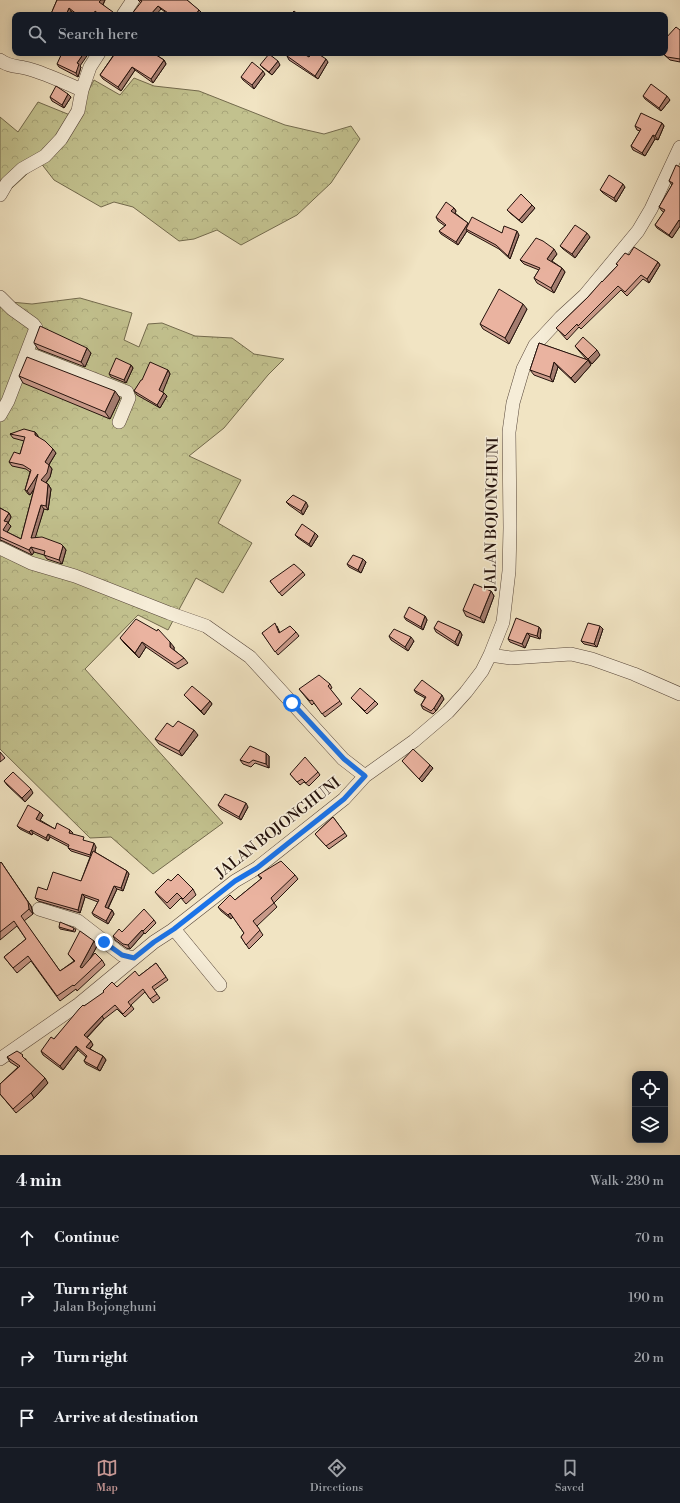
<!DOCTYPE html>
<meta charset="utf-8">
<style>
:root{--surface:#171b24;--page:#20242c;--text:#f1f3f6;--muted:#9ea1a6;--line:#363941;--accent:#c59692}
body{margin:0;font-family:"Libre Bodoni",serif;background:var(--page);color:var(--text)}
.controls{position:absolute;right:12px;bottom:12px;display:grid;overflow:hidden;border-radius:8px;box-shadow:0 2px 10px #0003}
.controls button{width:36px;height:36px;display:grid;place-items:center;padding:0;border:0;border-bottom:1px solid var(--line);background:var(--surface);color:var(--text);font:20px sans-serif}
.stop{position:absolute;width:12px;height:12px;margin:-9px;border:3px solid #1a73e8;border-radius:50%;background:#fff}
.stop.end{background:#1a73e8;border-color:#fff;box-shadow:0 1px 4px #0008}
.list{margin:0;padding:0;list-style:none}
h2{display:flex;justify-content:space-between;align-items:center;height:52px;margin:0;padding:0 16px;font-size:17px}
h2 small{font-size:13px;font-weight:400;color:var(--muted)}
.list li{display:grid;grid-template-columns:26px 1fr auto;gap:12px;align-items:center;box-sizing:border-box;height:60px;padding:0 16px;border-top:1px solid var(--line)}
.list b{display:block;font-size:15px;white-space:nowrap}
.list p{margin:0;font-size:13px;white-space:nowrap;color:var(--muted)}
.list em{font-size:13px;font-style:normal;color:var(--muted)}
.icon{flex:none;width:22px;height:22px;fill:none;stroke:currentColor;stroke-width:2;stroke-linecap:round;stroke-linejoin:round}
.map{position:relative;flex:none;width:680px;height:1155px;overflow:hidden}
.search{position:absolute;background:var(--surface);box-shadow:0 2px 10px #0003;left:12px;right:12px;top:12px;height:44px;display:flex;align-items:center;gap:10px;box-sizing:border-box;padding:0 14px;border-radius:8px;color:var(--muted);font-size:15px}
.sheet{height:292px;background:var(--surface)}
nav{display:flex;justify-content:space-around;align-items:center;box-sizing:border-box;height:56px;border-top:1px solid var(--line);background:var(--surface);font-size:11px;color:var(--muted)}
nav a{display:grid;justify-items:center;gap:2px}
nav .on{color:var(--accent)}
.map>svg:first-child{display:block}
.forest{fill:url(#forest-crowns);stroke:#736a4d}
.lines{fill:none;stroke-linecap:round;stroke-linejoin:round}
.minor-casing{stroke:#57463a;stroke-width:14}
.minor{stroke:#f6edd8;stroke-width:13}
.wall{fill:#c99a8a;stroke:#24120c}
.shaded-wall{fill:#a47d70;stroke:#24120c}
.building{fill:#eab3a0;stroke:#24120c}
.route{stroke:#1a73e8;stroke-width:5}
.labels{text-anchor:middle;dominant-baseline:central;stroke-width:3.5;stroke-linejoin:round;paint-order:stroke}
.street-label{font-size:15px;fill:#24120c;stroke:#f6edd8}
</style>
<div class="map">
<svg width="680" height="1155" viewBox="0 0 680 1155">
<defs>
<pattern id="forest-crowns" width="20" height="18" patternUnits="userSpaceOnUse"><rect width="20" height="18" fill="#c2c18e"/><path d="M2 6a3 3 0 1 1 6 0M12 15a3 3 0 1 1 6 0" fill="none" stroke="#a7a579"/></pattern>
</defs>
<rect width="100%" height="100%" fill="#f1e4c3"/>
<filter id="stains"><feTurbulence type="fractalNoise" baseFrequency=".005" numOctaves="4"/><feColorMatrix values="0 0 0 0 .2 0 0 0 0 .09 0 0 0 0 .02 0 0 0 .5 -.17"/></filter>
<radialGradient id="worn" r=".72"><stop offset=".6" stop-color="#630" stop-opacity="0"/><stop offset="1" stop-color="#630" stop-opacity=".3"/></radialGradient>
<!-- forest -->
<path class="forest" d="M 134,78 L 154,86 L 199,91 L 285,125 L 324,134 L 351,126 L 360,139 L 331,183 L 297,215 L 241,245 L 217,230 L 194,239 L 179,241 L 133,207 L 114,202 L 101,207 L 54,180 L 40,162 L 0,199 L 0,117 L 18,132 L 38,102 L 75,117 L 94,80 L 120,95 Z
M 80,298 L 132,313 L 124,340 L 139,347 L 148,324 L 162,323 L 195,336 L 232,338 L 254,354 L 284,359 L 268,375 L 224,428 L 189,456 L 241,480 L 218,523 L 252,543 L 223,593 L 196,578 L 168,630 L 138,615 L 85,669 L 223,823 L 153,874 L 111,837 L 90,838 L 0,749 L 0,301 L 32,304 Z"/>
<g class="lines">
<!-- minor casing -->
<g class="minor-casing">
<path id="minor" d="M 123,15 L 133,0
M 0,60 C 8,67 20,66 29,69 C 47,74 65,83 82,90
M 0,195 L 7,183 L 22,169 L 45,156 L 61,139 L 78,111 L 82,90 L 90,67 L 99,53
M 0,297 L 12,309 L 33,324 L 36,328 L 8,401 L 0,415
M 27,353 L 127,392 L 129,398 L 119,422
M 0,548 L 31,563 L 75,576 L 169,613 L 206,626 L 250,657 L 343,759 L 365,776
M 490,655 L 511,658 L 571,654 L 592,659 L 634,674 L 680,694
M 39,909 L 78,921 L 122,955 L 134,958
M 174,929 L 220,985
M 0,1059 L 79,1004 L 154,942 L 171,931 L 235,881 L 257,868 L 344,799 L 365,776 L 414,741 L 448,712 L 466,692 L 482,671 L 490,655 L 503,622 L 509,571 L 510,528 L 509,432 L 513,403 L 523,369 L 535,345 L 561,317 L 585,295 L 638,231 L 651,209 L 680,147"/>
</g>
<!-- minor -->
<use href="#minor" class="minor"/>
</g>
<!-- wall -->
<path class="wall" d="M 57,0 L 105,0 L 103,5 L 115,15 L 76,15 L 71,11 L 70,15 L 51,15 L 51,14 Z
M 138,0 L 187,0 L 202,13 L 201,15 L 169,15 L 161,9 L 141,3 Z
M 680,30 L 680,62 L 670,60 L 662,53 L 665,53 Z
M 109,53 L 153,53 L 164,60 L 166,64 L 153,83 L 135,70 L 121,91 L 103,79 L 100,75 L 113,56 Z
M 287,56 L 309,57 L 328,62 L 318,79 L 289,60 Z
M 57,64 L 80,66 L 81,67 L 78,77 L 59,67 Z
M 260,65 L 280,65 L 272,75 L 263,68 Z
M 265,74 L 254,89 L 243,80 L 241,77 Z
M 68,94 L 71,97 L 64,108 L 52,101 L 50,97 Z
M 643,96 L 670,100 L 661,111 L 645,99 Z
M 662,123 L 664,126 L 658,140 L 655,139 L 645,156 L 633,150 L 631,146 L 640,131 L 637,130 L 635,126 Z
M 680,167 L 680,226 L 672,238 L 657,228 L 655,225 L 664,212 L 662,211 L 659,207 L 672,185 L 669,181 Z
M 625,187 L 616,202 L 603,193 L 600,190 Z
M 532,205 L 535,208 L 522,223 L 510,213 L 507,210 Z
M 454,208 L 456,211 L 455,213 L 469,224 L 502,233 L 519,235 L 510,259 L 499,249 L 468,232 L 467,231 L 458,245 L 441,234 L 439,231 L 445,226 L 438,221 L 436,217 Z
M 590,237 L 575,258 L 563,249 L 560,246 Z
M 557,254 L 552,261 L 562,268 L 565,272 L 554,293 L 537,283 L 534,278 L 539,270 L 524,264 L 520,260 Z
M 629,255 L 658,262 L 660,265 L 649,283 L 643,279 L 627,296 L 621,290 L 581,329 L 579,327 L 567,340 L 559,331 L 556,328 L 588,297 L 618,265 L 616,264 Z
M 527,309 L 509,344 L 483,329 L 480,324 Z
M 34,343 L 91,353 L 85,367 L 38,349 Z
M 539,343 L 587,360 L 579,351 L 575,346 L 600,355 L 592,364 L 588,360 L 591,365 L 575,383 L 558,367 L 553,382 L 534,375 L 530,370 Z
M 131,365 L 133,368 L 126,383 L 111,377 L 109,374 Z
M 168,370 L 170,374 L 162,392 L 167,396 L 160,408 L 137,395 L 134,391 L 142,380 Z
M 19,376 L 120,398 L 110,419 L 23,383 Z
M 35,432 L 38,436 L 38,437 L 56,453 L 49,465 L 52,469 L 50,477 L 46,483 L 48,484 L 51,489 L 48,510 L 44,509 L 35,537 L 63,546 L 66,550 L 62,564 L 47,559 L 44,555 L 34,552 L 32,555 L 3,541 L 0,540 L 0,508 L 9,513 L 11,517 L 8,523 L 11,526 L 7,532 L 21,539 L 34,489 L 30,495 L 28,494 L 25,490 L 30,472 L 26,469 L 12,466 L 9,462 L 20,454 L 24,441 L 13,438 L 10,434 Z
M 286,502 L 308,506 L 303,515 L 289,505 Z
M 295,535 L 318,536 L 311,547 L 298,538 Z
M 366,562 L 361,573 L 349,567 L 347,564 Z
M 303,572 L 305,575 L 282,596 L 270,581 Z
M 491,591 L 494,596 L 484,623 L 466,616 L 463,610 Z
M 425,616 L 427,620 L 423,630 L 406,620 L 404,617 Z
M 277,626 L 280,633 L 296,632 L 299,636 L 278,655 L 262,633 Z
M 539,627 L 541,630 L 540,639 L 530,636 L 525,648 L 510,642 L 508,639 Z
M 434,628 L 460,631 L 462,635 L 458,646 L 436,632 Z
M 603,629 L 597,647 L 584,644 L 581,641 Z
M 389,636 L 414,641 L 408,651 L 391,640 Z
M 120,638 L 174,647 L 174,650 L 184,658 L 188,663 L 178,669 L 146,647 L 139,658 L 124,643 Z
M 330,684 L 332,688 L 330,689 L 342,704 L 325,717 L 314,703 L 312,705 L 299,689 Z
M 414,690 L 444,699 L 436,711 L 433,714 L 423,709 L 421,705 L 425,698 L 416,693 Z
M 184,695 L 210,701 L 212,704 L 204,715 Z
M 351,698 L 375,701 L 378,704 L 367,714 Z
M 173,727 L 198,735 L 182,756 L 159,744 L 155,739 Z
M 0,752 L 5,758 L 0,762 Z
M 269,756 L 269,768 L 255,763 L 251,767 L 243,764 L 240,760 Z
M 402,761 L 433,768 L 422,782 L 405,764 Z
M 318,772 L 320,775 L 309,786 L 304,782 L 300,785 L 290,774 Z
M 4,781 L 33,793 L 25,802 L 7,785 Z
M 218,805 L 248,807 L 241,820 L 221,809 Z
M 43,815 L 40,820 L 55,829 L 70,830 L 73,833 L 72,834 L 96,847 L 95,852 L 127,871 L 129,874 L 123,891 L 117,889 L 108,909 L 112,910 L 114,914 L 108,924 L 94,916 L 92,913 L 98,902 L 85,897 L 80,913 L 38,901 L 35,898 L 47,890 L 81,881 L 90,857 L 71,851 L 68,848 L 69,847 L 50,837 L 48,841 L 33,833 L 32,835 L 20,829 L 17,826 Z
M 333,817 L 347,836 L 329,849 L 315,834 Z
M 0,863 L 31,906 L 33,914 L 24,921 L 60,971 L 74,961 L 68,954 L 97,946 L 90,959 L 102,960 L 105,965 L 77,991 L 76,989 L 60,1001 L 31,961 L 17,973 L 4,957 L 26,939 L 17,926 L 0,940 Z
M 258,875 L 295,875 L 298,879 L 274,903 L 277,907 L 257,926 L 263,935 L 249,949 L 241,937 L 244,933 L 233,917 L 231,919 L 221,911 L 218,907 L 235,900 L 261,879 Z
M 171,881 L 193,889 L 196,895 L 186,904 L 181,898 L 170,909 L 159,897 L 155,892 Z
M 154,920 L 156,923 L 145,934 L 144,933 L 130,949 L 126,948 L 115,940 L 113,936 L 122,932 Z
M 59,927 L 76,929 L 75,932 L 60,929 Z
M 156,963 L 168,980 L 154,990 L 160,998 L 153,1003 L 145,992 L 131,1005 L 134,1009 L 125,1017 L 117,1009 L 104,1019 L 87,1038 L 93,1045 L 90,1049 L 103,1056 L 106,1060 L 100,1071 L 86,1064 L 84,1061 L 86,1057 L 78,1050 L 63,1070 L 43,1055 L 41,1051 L 54,1039 L 84,1006 L 117,987 L 139,976 Z
M 7,1057 L 26,1059 L 26,1060 L 48,1083 L 34,1098 L 16,1113 L 0,1094 L 0,1084 L 18,1067 L 10,1062 Z"/>
<!-- shaded-wall -->
<path class="shaded-wall" d="M 101,0 L 105,0 L 102,6 L 99,2 Z
M 158,6 L 161,9 L 156,15 L 150,15 Z
M 69,8 L 71,11 L 70,15 L 66,15 Z
M 199,10 L 202,13 L 201,15 L 195,15 Z
M 95,11 L 98,15 L 94,15 Z
M 84,53 L 89,53 L 80,66 L 81,67 L 78,77 L 76,73 L 77,63 Z
M 326,59 L 328,62 L 318,79 L 315,76 Z
M 164,60 L 166,64 L 153,83 L 151,79 Z
M 278,61 L 280,65 L 272,75 L 269,72 Z
M 132,67 L 135,70 L 121,91 L 118,87 Z
M 263,71 L 265,74 L 254,89 L 252,85 Z
M 68,94 L 71,97 L 64,108 L 62,105 Z
M 667,96 L 670,100 L 661,111 L 659,108 Z
M 662,123 L 664,126 L 658,140 L 655,136 Z
M 653,135 L 655,139 L 645,156 L 642,153 Z
M 623,184 L 625,187 L 616,202 L 614,198 Z
M 532,205 L 535,208 L 522,223 L 519,220 Z
M 454,208 L 456,211 L 454,215 L 451,211 Z
M 679,220 L 680,221 L 680,226 L 672,238 L 669,235 Z
M 468,223 L 471,226 L 466,229 L 467,231 L 458,245 L 456,242 Z
M 517,231 L 519,235 L 510,259 L 508,256 Z
M 587,233 L 590,237 L 575,258 L 572,254 Z
M 554,249 L 557,254 L 550,263 L 547,259 Z
M 658,262 L 660,265 L 649,283 L 647,279 Z
M 562,268 L 565,272 L 554,293 L 551,288 Z
M 523,304 L 527,309 L 509,344 L 505,338 Z
M 87,348 L 91,353 L 85,367 L 81,362 Z
M 597,350 L 600,355 L 592,364 L 588,359 Z
M 588,360 L 591,365 L 575,383 L 571,378 Z
M 554,362 L 558,367 L 553,382 L 550,377 Z
M 131,365 L 133,368 L 126,383 L 124,380 Z
M 168,370 L 170,374 L 162,394 L 159,390 Z
M 115,391 L 120,398 L 110,419 L 105,412 Z
M 164,393 L 167,396 L 160,408 L 157,405 Z
M 35,432 L 38,436 L 38,440 L 35,435 Z
M 53,449 L 56,453 L 48,466 L 45,462 Z
M 49,465 L 52,469 L 50,477 L 44,485 L 41,480 Z
M 38,474 L 41,478 L 30,495 L 27,491 Z
M 48,484 L 51,489 L 48,510 L 46,506 Z
M 306,502 L 308,506 L 303,515 L 301,511 Z
M 41,505 L 44,509 L 34,542 L 31,538 Z
M 9,513 L 11,517 L 8,523 L 11,526 L 6,534 L 3,530 L 4,521 Z
M 315,533 L 318,536 L 311,547 L 309,544 Z
M 63,546 L 66,550 L 62,564 L 59,560 Z
M 31,547 L 34,552 L 32,555 L 29,550 Z
M 363,559 L 366,562 L 361,573 L 358,570 Z
M 491,591 L 494,596 L 484,623 L 480,618 Z
M 425,616 L 427,620 L 423,630 L 421,627 Z
M 600,626 L 603,629 L 597,647 L 594,644 Z
M 539,627 L 541,630 L 540,639 L 537,636 Z
M 460,631 L 462,635 L 458,646 L 455,642 Z
M 527,633 L 530,636 L 525,648 L 522,644 Z
M 411,637 L 414,641 L 408,651 L 405,647 Z
M 142,642 L 146,647 L 139,658 L 135,653 Z
M 170,642 L 174,647 L 174,652 L 170,647 Z
M 442,695 L 444,699 L 436,711 L 434,708 Z
M 210,701 L 212,704 L 204,715 L 201,711 Z
M 194,730 L 198,735 L 182,756 L 179,751 Z
M 266,753 L 269,756 L 269,768 L 266,764 Z
M 430,765 L 433,768 L 422,782 L 419,779 Z
M 31,789 L 33,793 L 25,802 L 22,798 Z
M 246,803 L 248,807 L 241,820 L 239,817 Z
M 40,812 L 43,815 L 39,822 L 36,819 Z
M 31,830 L 33,833 L 32,835 L 29,832 Z
M 70,830 L 73,833 L 71,836 L 69,833 Z
M 48,834 L 50,837 L 48,841 L 46,838 Z
M 94,843 L 96,847 L 93,858 L 90,855 Z
M 1,862 L 31,906 L 33,914 L 29,909 Z
M 127,871 L 129,874 L 123,891 L 121,888 Z
M 114,886 L 117,889 L 107,910 L 105,907 Z
M 82,894 L 85,897 L 80,913 L 78,910 Z
M 112,910 L 114,914 L 108,924 L 106,921 Z
M 230,913 L 233,917 L 231,919 L 228,915 Z
M 142,930 L 144,933 L 130,949 L 128,945 Z
M 94,941 L 97,946 L 83,972 L 80,967 Z
M 102,1016 L 104,1019 L 86,1038 L 84,1035 Z
M 91,1041 L 93,1045 L 88,1050 L 86,1047 Z
M 76,1046 L 78,1050 L 63,1070 L 60,1066 Z
M 103,1056 L 106,1060 L 100,1071 L 97,1068 Z
M 45,1078 L 48,1083 L 34,1098 L 31,1093 Z"/>
<!-- building -->
<path class="building" d="M 57,0 L 101,0 L 99,2 L 113,12 L 114,15 L 100,15 L 95,11 L 94,15 L 78,15 L 69,8 L 66,15 L 52,15 L 51,14 Z
M 140,0 L 187,0 L 199,10 L 195,15 L 171,15 L 158,6 L 150,15 L 131,15 L 142,1 Z
M 294,11 L 299,15 L 290,15 Z
M 676,27 L 680,30 L 680,59 L 667,57 L 663,53 L 665,53 L 665,39 Z
M 62,53 L 84,53 L 77,63 L 79,64 L 76,73 L 57,64 Z
M 111,53 L 153,53 L 164,60 L 151,79 L 132,67 L 118,87 L 100,75 L 114,55 Z
M 289,53 L 302,53 L 309,57 L 312,53 L 317,53 L 326,59 L 315,76 L 287,56 Z
M 269,54 L 278,61 L 269,72 L 260,65 Z
M 252,62 L 263,71 L 252,85 L 241,77 Z
M 651,84 L 667,96 L 659,108 L 643,96 Z
M 56,86 L 68,94 L 62,105 L 50,97 Z
M 641,113 L 662,123 L 655,136 L 653,135 L 642,153 L 631,146 L 641,129 L 635,126 Z
M 676,165 L 680,167 L 680,221 L 679,220 L 669,235 L 655,225 L 665,210 L 659,207 L 673,183 L 669,181 Z
M 609,175 L 623,184 L 614,198 L 600,190 Z
M 521,194 L 532,205 L 519,220 L 507,210 Z
M 446,202 L 454,208 L 451,211 L 468,223 L 456,242 L 439,231 L 446,225 L 436,217 Z
M 472,217 L 502,233 L 504,226 L 517,231 L 508,256 L 496,245 L 466,229 Z
M 575,225 L 587,233 L 572,254 L 560,246 Z
M 536,238 L 543,241 L 554,249 L 547,259 L 562,268 L 551,288 L 534,278 L 540,268 L 520,260 Z
M 634,247 L 658,262 L 647,279 L 641,275 L 625,292 L 618,286 L 578,326 L 577,324 L 565,336 L 556,328 L 588,297 L 602,281 L 602,282 L 618,265 L 616,264 L 625,253 L 629,255 Z
M 499,289 L 523,304 L 505,338 L 480,324 Z
M 40,326 L 87,348 L 81,362 L 34,343 L 34,342 Z
M 583,337 L 597,350 L 588,359 L 575,346 Z
M 539,343 L 588,360 L 571,378 L 554,362 L 550,377 L 530,370 Z
M 27,357 L 115,391 L 105,412 L 19,376 Z
M 116,358 L 131,365 L 124,380 L 109,374 Z
M 150,362 L 168,370 L 159,390 L 164,393 L 157,405 L 134,391 L 141,380 L 142,380 Z
M 24,429 L 35,432 L 35,435 L 45,441 L 53,449 L 45,462 L 49,465 L 47,473 L 41,480 L 48,484 L 46,506 L 41,505 L 31,538 L 42,537 L 61,544 L 63,546 L 59,560 L 44,555 L 45,551 L 31,547 L 29,550 L 0,537 L 0,508 L 9,513 L 4,521 L 8,522 L 3,530 L 21,539 L 38,474 L 27,491 L 25,490 L 31,470 L 23,465 L 9,462 L 14,452 L 20,454 L 25,437 L 10,434 Z
M 293,495 L 306,502 L 301,511 L 286,502 Z
M 302,524 L 315,533 L 309,544 L 295,535 Z
M 353,555 L 363,559 L 358,570 L 347,564 Z
M 294,564 L 303,572 L 279,593 L 270,581 Z
M 474,584 L 491,591 L 480,618 L 463,610 Z
M 409,607 L 425,616 L 421,627 L 404,617 Z
M 516,618 L 539,627 L 537,636 L 527,633 L 522,644 L 508,639 Z
M 136,619 L 157,631 L 158,629 L 170,642 L 170,647 L 184,658 L 175,664 L 142,642 L 135,653 L 120,638 Z
M 438,621 L 460,631 L 455,642 L 434,628 Z
M 275,623 L 279,633 L 290,626 L 296,632 L 275,652 L 262,633 Z
M 588,623 L 600,626 L 594,644 L 581,641 Z
M 394,629 L 411,637 L 405,647 L 389,636 Z
M 319,675 L 330,684 L 328,686 L 340,701 L 322,714 L 312,700 L 310,701 L 299,689 Z
M 422,680 L 442,695 L 434,708 L 431,711 L 421,705 L 426,697 L 414,690 Z
M 192,686 L 210,701 L 201,711 L 184,695 Z
M 360,688 L 375,701 L 365,711 L 351,698 Z
M 178,721 L 194,730 L 179,751 L 155,739 L 167,723 L 173,727 Z
M 250,746 L 266,753 L 266,764 L 253,760 L 249,763 L 240,760 Z
M 413,749 L 430,765 L 419,779 L 402,761 Z
M 305,757 L 318,772 L 306,783 L 302,779 L 297,782 L 290,774 Z
M 13,772 L 31,789 L 22,798 L 4,781 Z
M 225,794 L 246,803 L 239,817 L 218,805 Z
M 28,805 L 40,812 L 36,819 L 55,829 L 57,823 L 70,830 L 69,833 L 84,837 L 83,840 L 94,843 L 90,855 L 68,848 L 69,845 L 48,834 L 46,838 L 31,830 L 29,832 L 17,826 Z
M 333,817 L 345,833 L 326,846 L 315,834 Z
M 93,851 L 127,871 L 121,888 L 114,886 L 105,907 L 112,910 L 106,921 L 92,913 L 99,900 L 82,894 L 78,910 L 35,898 L 38,887 L 47,890 L 53,872 L 81,881 Z
M 281,861 L 295,875 L 271,898 L 274,903 L 253,921 L 260,930 L 246,945 L 241,937 L 244,933 L 230,913 L 228,915 L 218,907 L 230,895 L 235,900 L 262,878 L 258,875 Z
M 1,862 L 28,902 L 29,909 L 21,916 L 60,971 L 75,961 L 68,954 L 80,931 L 94,941 L 80,967 L 82,968 L 95,953 L 102,960 L 74,986 L 73,985 L 57,996 L 28,956 L 13,968 L 4,957 L 26,939 L 14,921 L 0,932 L 0,863 Z
M 178,874 L 193,889 L 183,899 L 177,893 L 167,903 L 155,892 L 168,879 L 171,881 Z
M 144,909 L 154,920 L 143,931 L 142,930 L 128,945 L 123,944 L 113,936 L 119,929 L 122,932 Z
M 60,922 L 74,928 L 73,931 L 59,927 Z
M 156,963 L 166,977 L 152,987 L 157,994 L 150,999 L 143,989 L 128,1002 L 131,1006 L 123,1014 L 115,1005 L 102,1016 L 84,1035 L 91,1041 L 86,1047 L 103,1056 L 97,1068 L 84,1061 L 87,1056 L 76,1046 L 60,1066 L 41,1051 L 51,1037 L 54,1039 L 79,1009 L 83,1005 L 84,1006 L 104,992 L 103,991 L 112,982 L 117,987 L 135,971 L 139,976 Z
M 17,1051 L 23,1055 L 22,1056 L 45,1078 L 31,1093 L 13,1109 L 0,1094 L 0,1084 L 20,1066 L 7,1057 Z"/>
<g class="lines">
<!-- route -->
<path class="route" d="M 104,942 L 122,955 L 134,958 L 154,942 L 174,929 L 235,881 L 257,868 L 344,799 L 365,776 L 344,759 L 292,703"/>
</g>
<g class="labels">
<!-- street labels -->
<g class="street-label">
<text transform="translate(492 514) rotate(-89)">JALAN BOJONGHUNI</text>
<text transform="translate(278 828) rotate(-38)">JALAN BOJONGHUNI</text>
</g>
</g>
<rect width="100%" height="100%" filter="url(#stains)"/>
<rect width="100%" height="100%" fill="url(#worn)"/>
</svg>
<div class="controls">
<button><svg class="icon" aria-label="locate" viewBox="0 0 24 24"><circle cx="12" cy="12" r="6"/><path d="M12 2v4M12 18v4M2 12h4M18 12h4"/></svg></button>
<button><svg class="icon" aria-label="layers" viewBox="0 0 24 24"><path d="M12 4l9 5-9 5-9-5zM3 14l9 5 9-5"/></svg></button>
</div>
<div class="stop" style="left:292px;top:703px"></div>
<div class="stop end" style="left:104px;top:942px"></div>
<div class="search"><svg class="icon" aria-label="search" viewBox="0 0 24 24"><circle cx="10" cy="10" r="6"/><path d="M15 15l6 6"/></svg>Search here</div>
</div>
<section class="sheet">
<h2>4 min<small>Walk · 280 m</small></h2>
<ul class="list">
<li><svg class="icon" aria-label="ahead" viewBox="0 0 24 24"><path d="M12 20V5M6 11l6-6 6 6"/></svg><div><b>Continue</b></div><em>70 m</em></li>
<li><svg class="icon" aria-label="right" viewBox="0 0 24 24"><path d="M7 20v-9h11M14 6l5 5-5 5"/></svg><div><b>Turn right</b><p>Jalan Bojonghuni</p></div><em>190 m</em></li>
<li><svg class="icon" aria-label="right" viewBox="0 0 24 24"><path d="M7 20v-9h11M14 6l5 5-5 5"/></svg><div><b>Turn right</b></div><em>20 m</em></li>
<li><svg class="icon" aria-label="arrive" viewBox="0 0 24 24"><path d="M6 21V4h12l-3 4 3 4H6"/></svg><div><b>Arrive at destination</b></div></li>
</ul>
</section>
<nav>
<a class="on"><svg class="icon" aria-label="map" viewBox="0 0 24 24"><path d="M3 6l6-2 6 2 6-2v14l-6 2-6-2-6 2zM9 4v14M15 6v14"/></svg>Map</a>
<a><svg class="icon" aria-label="directions" viewBox="0 0 24 24"><path d="M12 3l9 9-9 9-9-9zM9 14v-3h6M13 9l2 2-2 2"/></svg>Directions</a>
<a><svg class="icon" aria-label="saved" viewBox="0 0 24 24"><path d="M7 4h10v16l-5-4-5 4z"/></svg>Saved</a>
</nav>
